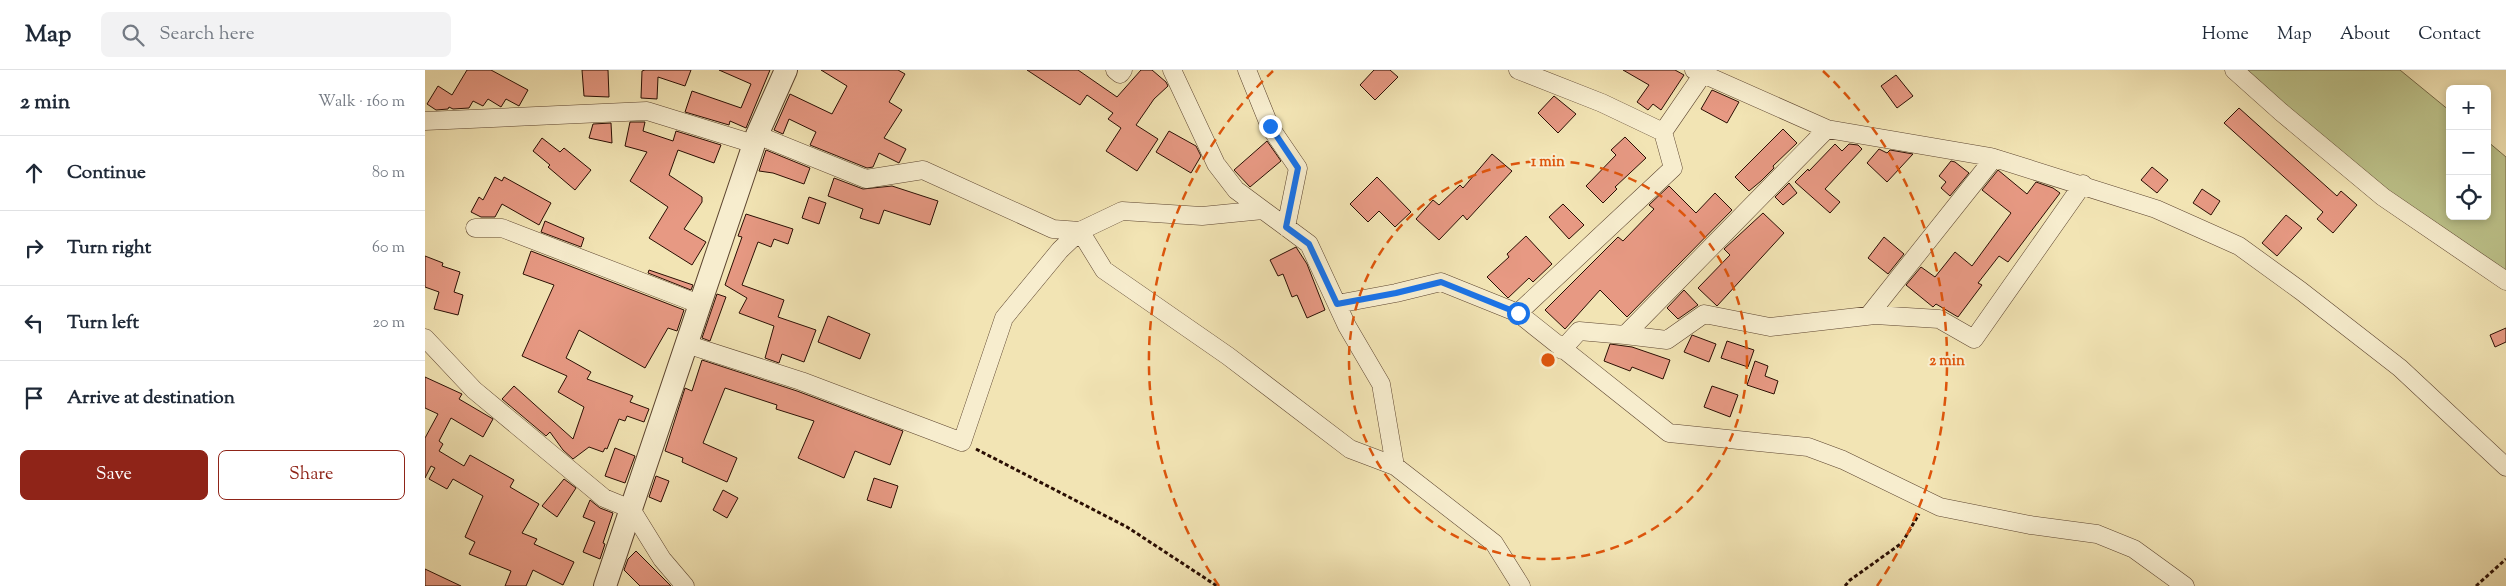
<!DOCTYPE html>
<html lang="en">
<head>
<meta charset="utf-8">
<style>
  body { margin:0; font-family:"Sorts Mill Goudy",serif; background:#f2f2f3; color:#1f2937 }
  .controls { position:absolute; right:15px; top:15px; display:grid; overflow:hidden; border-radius:8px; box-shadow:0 2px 8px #0003 }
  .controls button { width:45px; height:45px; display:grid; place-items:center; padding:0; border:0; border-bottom:1px solid #e0e1e3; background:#fff; color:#1f2937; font:25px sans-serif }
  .stop { position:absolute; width:15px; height:15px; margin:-11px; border:4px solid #1a73e8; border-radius:50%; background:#fff }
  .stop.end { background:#1a73e8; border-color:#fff; box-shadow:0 1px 5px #0008 }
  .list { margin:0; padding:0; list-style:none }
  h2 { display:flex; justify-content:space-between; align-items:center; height:65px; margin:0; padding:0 20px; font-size:21px }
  h2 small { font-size:16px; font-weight:400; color:#747a83 }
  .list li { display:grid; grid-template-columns:32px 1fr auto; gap:15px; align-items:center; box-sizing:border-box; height:75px; padding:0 20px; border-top:1px solid #e0e1e3 }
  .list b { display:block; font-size:19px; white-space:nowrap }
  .list em { font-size:16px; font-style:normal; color:#747a83 }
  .actions { display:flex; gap:10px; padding:15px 20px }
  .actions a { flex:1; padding:11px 0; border:1px solid #8f2418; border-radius:8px; text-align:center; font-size:18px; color:#8f2418 }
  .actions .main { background:#8f2418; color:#fff }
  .icon { flex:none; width:28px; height:28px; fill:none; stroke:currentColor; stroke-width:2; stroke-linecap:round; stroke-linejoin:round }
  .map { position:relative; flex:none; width:2081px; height:516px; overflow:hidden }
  header { display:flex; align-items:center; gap:30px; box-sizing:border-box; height:70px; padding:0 25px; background:#fff; border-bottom:1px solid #e0e1e3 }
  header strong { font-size:24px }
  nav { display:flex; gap:28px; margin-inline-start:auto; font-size:18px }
  .search { width:350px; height:45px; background:#f2f2f3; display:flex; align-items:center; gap:12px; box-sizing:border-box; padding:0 18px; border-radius:8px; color:#747a83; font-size:19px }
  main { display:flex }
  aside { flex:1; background:#fff }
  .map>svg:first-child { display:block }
</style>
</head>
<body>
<header>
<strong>Map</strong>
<div class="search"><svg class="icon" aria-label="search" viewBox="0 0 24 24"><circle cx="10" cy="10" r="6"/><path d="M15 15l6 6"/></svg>Search here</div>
<nav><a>Home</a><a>Map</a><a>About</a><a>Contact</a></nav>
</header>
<main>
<aside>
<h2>2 min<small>Walk · 160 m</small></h2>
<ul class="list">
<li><svg class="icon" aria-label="ahead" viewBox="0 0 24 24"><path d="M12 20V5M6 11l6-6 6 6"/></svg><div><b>Continue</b></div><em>80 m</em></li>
<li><svg class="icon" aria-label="right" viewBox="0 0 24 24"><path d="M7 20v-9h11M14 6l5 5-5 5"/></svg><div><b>Turn right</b></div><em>60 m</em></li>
<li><svg class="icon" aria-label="left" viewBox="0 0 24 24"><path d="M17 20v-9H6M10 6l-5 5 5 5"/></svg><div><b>Turn left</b></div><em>20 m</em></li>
<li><svg class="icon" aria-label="arrive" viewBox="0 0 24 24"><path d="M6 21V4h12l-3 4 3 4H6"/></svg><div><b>Arrive at destination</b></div></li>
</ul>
<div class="actions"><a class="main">Save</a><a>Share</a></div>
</aside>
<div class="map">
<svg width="2081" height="516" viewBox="0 0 2081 516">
  <rect width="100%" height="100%" fill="#f2e4b4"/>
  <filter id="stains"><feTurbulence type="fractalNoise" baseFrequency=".004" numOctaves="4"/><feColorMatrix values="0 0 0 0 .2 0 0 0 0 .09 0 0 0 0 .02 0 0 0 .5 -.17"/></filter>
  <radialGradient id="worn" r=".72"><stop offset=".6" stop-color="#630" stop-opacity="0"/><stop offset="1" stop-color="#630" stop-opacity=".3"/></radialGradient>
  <!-- green -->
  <path fill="#bdc38b" stroke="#746847" d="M 1809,0 L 1975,0 L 2025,41 L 2025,146 L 2062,146 L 2062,71 L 2081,87 L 2081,211 L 1958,127 Z"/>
  <!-- building -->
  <path fill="#e79983" stroke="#2a0e03" d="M 42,0 L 66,0 L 103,20 L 94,36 L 81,29 L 76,37 L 63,29 L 58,36 L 48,31 L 44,38 L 28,39 L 24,37 L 23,39 L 11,40 L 2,34 L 13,16 L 27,25 Z
    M 157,0 L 183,0 L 184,27 L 159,26 Z
    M 220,0 L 266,0 L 260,16 L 233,7 L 232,29 L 216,28 L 217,1 Z
    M 294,0 L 345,0 L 321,58 L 305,51 L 304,55 L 260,42 L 267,21 L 316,38 L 326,14 Z
    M 396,0 L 473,0 L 480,4 L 464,32 L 477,40 L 459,68 L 481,79 L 474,93 L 454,83 L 448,97 L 442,98 L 385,75 L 391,62 L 364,49 L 358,64 L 349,60 L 365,24 L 407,44 L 422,16 Z
    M 602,0 L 653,0 L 692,27 L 716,0 L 727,0 L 741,12 L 743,16 L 729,29 L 711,55 L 733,69 L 712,101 L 681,81 L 696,58 L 683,49 L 688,43 L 662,25 L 655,35 Z
    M 949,0 L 965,0 L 973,7 L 950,30 L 935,15 Z
    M 1198,0 L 1250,0 L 1259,5 L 1236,40 L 1228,34 L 1223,40 L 1212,32 L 1224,15 Z
    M 1471,5 L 1488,26 L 1472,38 L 1456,16 Z
    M 1287,20 L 1314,32 L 1302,53 L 1276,39 Z
    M 1129,26 L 1151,44 L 1133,63 L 1113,43 Z
    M 1814,38 L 1912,126 L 1916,121 L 1932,135 L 1908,163 L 1892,149 L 1898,142 L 1799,53 Z
    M 205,52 L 220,52 L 218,61 L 248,71 L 251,61 L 296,75 L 289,93 L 253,80 L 244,105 L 277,127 L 277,132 L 259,159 L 281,172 L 267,195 L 224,168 L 243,137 L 205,111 L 222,82 L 200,76 Z
    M 186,53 L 187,73 L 164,68 L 168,54 Z
    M 1358,59 L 1372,73 L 1348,96 L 1349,98 L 1336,111 L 1324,121 L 1310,107 Z
    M 744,61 L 771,76 L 776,86 L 766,103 L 731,82 Z
    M 1200,67 L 1221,88 L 1190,117 L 1192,119 L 1178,133 L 1161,116 L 1191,85 L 1186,80 Z
    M 117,68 L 135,82 L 139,78 L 166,100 L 150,120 L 123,97 L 125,95 L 108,81 Z
    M 842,71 L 856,91 L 825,117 L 809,100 Z
    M 1410,74 L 1417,81 L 1424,74 L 1433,75 L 1437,79 L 1400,119 L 1415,132 L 1405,143 L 1370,112 L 1383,99 L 1384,101 Z
    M 1454,79 L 1462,83 L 1465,80 L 1488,84 L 1462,112 L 1442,93 Z
    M 341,80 L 385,98 L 379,114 L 348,103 L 334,101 Z
    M 1067,84 L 1087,101 L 1042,150 L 1038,145 L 1014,170 L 991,149 L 1008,130 L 1014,135 L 1035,115 L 1038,118 Z
    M 1526,91 L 1530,92 L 1544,103 L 1525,126 L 1516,118 L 1521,112 L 1514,106 Z
    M 1727,97 L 1743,110 L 1732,123 L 1716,110 Z
    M 1573,100 L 1602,124 L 1611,112 L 1628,118 L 1635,123 L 1583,192 L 1574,186 L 1553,213 L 1557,215 L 1533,247 L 1511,234 L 1508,237 L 1481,215 L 1496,197 L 1510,207 L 1530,182 L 1547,196 L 1586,143 L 1557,120 Z
    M 70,107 L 77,111 L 79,107 L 126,133 L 114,155 L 77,134 L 70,147 L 56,147 L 46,142 L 54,127 L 58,130 Z
    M 952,107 L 986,142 L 970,157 L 954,141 L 943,152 L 925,134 Z
    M 409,108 L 438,119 L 467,116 L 513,131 L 505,155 L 459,140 L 454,154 L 435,148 L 438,139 L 403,126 Z
    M 1364,113 L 1372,123 L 1358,135 L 1350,127 Z
    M 1244,116 L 1271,143 L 1290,123 L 1307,140 L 1202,247 L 1175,220 L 1140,259 L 1120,240 L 1193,167 L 1198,171 L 1229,139 L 1224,135 Z
    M 1777,119 L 1795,131 L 1786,145 L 1768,133 Z
    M 384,127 L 401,133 L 394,154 L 377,148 Z
    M 1138,134 L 1159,155 L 1144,169 L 1124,147 Z
    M 1338,143 L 1359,163 L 1292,236 L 1273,218 L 1305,185 L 1299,179 Z
    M 321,144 L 368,159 L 363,174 L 349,169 L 346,177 L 333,172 L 317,215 L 359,230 L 353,247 L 391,260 L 379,292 L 357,284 L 354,293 L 340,288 L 349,256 L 314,243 L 322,228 L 300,215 L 317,167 L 313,166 Z
    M 1861,145 L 1877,158 L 1852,186 L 1837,173 Z
    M 120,151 L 159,168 L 156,177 L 116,162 Z
    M 1101,166 L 1127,194 L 1108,212 L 1104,208 L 1083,228 L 1062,207 L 1084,187 L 1082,184 Z
    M 1459,167 L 1479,184 L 1463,204 L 1443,188 Z
    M 871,177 L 882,194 L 900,240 L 882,248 L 872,225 L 867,227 L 858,204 L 853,206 L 845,190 Z
    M 106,181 L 259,240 L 252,261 L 243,258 L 220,298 L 154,260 L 141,288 L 166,302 L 162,309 L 208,326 L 205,332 L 224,339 L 219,352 L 202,346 L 200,351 L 194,349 L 182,379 L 180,378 L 178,382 L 164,377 L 148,389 L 138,380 L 125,362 L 121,366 L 77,329 L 89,316 L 148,369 L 159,337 L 133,322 L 142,306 L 97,286 L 129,215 L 98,204 Z
    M 0,186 L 18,193 L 17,196 L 35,202 L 29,222 L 38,225 L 33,245 L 9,239 L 14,222 L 0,217 Z
    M 224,200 L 268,215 L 266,220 L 223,203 Z
    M 1259,220 L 1273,235 L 1253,249 L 1242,238 Z
    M 292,224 L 301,227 L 285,271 L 277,268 Z
    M 403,246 L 445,264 L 435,289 L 393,272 Z
    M 2081,258 L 2081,272 L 2070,277 L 2065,265 Z
    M 1267,265 L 1291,274 L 1284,292 L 1259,282 Z
    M 1302,271 L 1329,280 L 1323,297 L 1296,288 Z
    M 1185,274 L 1207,277 L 1245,290 L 1238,309 L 1207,297 L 1205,301 L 1179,291 Z
    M 277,290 L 372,321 L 478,361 L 465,395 L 430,381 L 419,408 L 373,388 L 389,351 L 351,339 L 352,335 L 300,318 L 278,373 L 312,388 L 302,412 L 257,392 L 258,388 L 240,381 L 260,318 L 267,321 Z
    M 1330,291 L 1343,296 L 1340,306 L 1353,311 L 1349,324 L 1322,315 Z
    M 0,307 L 37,324 L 34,329 L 68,349 L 58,367 L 26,348 L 14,371 L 18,374 L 14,381 L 39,396 L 45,385 L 89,410 L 85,417 L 114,434 L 97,463 L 112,469 L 109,474 L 149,492 L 138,515 L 108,500 L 101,516 L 80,516 L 86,501 L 44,484 L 50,472 L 40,467 L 58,426 L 28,409 L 22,419 L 4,409 L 10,398 L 6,396 L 0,408 L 0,368 L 13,344 L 0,338 Z
    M 1287,316 L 1313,325 L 1305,347 L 1279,337 Z
    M 190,378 L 210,386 L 200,413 L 180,406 Z
    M 231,406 L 244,411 L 236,432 L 224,427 Z
    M 449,408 L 473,416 L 466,438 L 442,430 Z
    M 139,409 L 151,418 L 132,447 L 117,436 Z
    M 298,420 L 313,428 L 302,448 L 288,440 Z
    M 165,430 L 175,438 L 188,443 L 178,473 L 180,474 L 175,489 L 158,482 L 170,452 L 158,447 Z
    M 211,481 L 246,516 L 215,516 L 199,500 L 203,489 Z
    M 0,499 L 36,516 L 0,516 Z"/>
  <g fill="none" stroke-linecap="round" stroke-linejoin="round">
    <defs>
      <path id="minor" d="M 690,0 L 695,4 L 698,0
        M 747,0 L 791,94 L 811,120 L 884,174 L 922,256 L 956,314 L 970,396
        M 822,0 L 845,57 L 873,98 L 861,157
        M 1269,0 L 1402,59 L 1566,87 L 1731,139 L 1814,176 L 1876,221 L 1975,298 L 2081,397
        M 1809,0 L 1856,42 L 1958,127 L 2081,211
        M 0,51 L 222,41 L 329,74
        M 1238,62 L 1278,4
        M 332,65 L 441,109 L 498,100 L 628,159 L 655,161 L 679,200 L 803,286 L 925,379 L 970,396 L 1069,473 L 1096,516
        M 50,158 L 77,158 L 274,234
        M 912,234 L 971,223 L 1016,212 L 1093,243 L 1244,363 L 1383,377 L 1418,390 L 1515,437 L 1605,455 L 1672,464 L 1709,479 L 1760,516
        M 1093,243 L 1248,98 L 1238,62 L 1177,33 L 1093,0
        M 1444,245 L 1569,88
        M 1200,265 L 1242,270 L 1279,244 L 1345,257 L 1450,245 L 1514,249 L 1549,269 L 1658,114
        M 0,268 L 49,320 L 179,428 L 206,439 L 237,489 L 260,516
        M 261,274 L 376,311 L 537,372 L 579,248 L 635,180 L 655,161 L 697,141 L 777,146 L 838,140
        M 1137,280 L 1154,261 L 1200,265 L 1402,59"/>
      <path id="tertiary" d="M 180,516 L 332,65 L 361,0"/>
    </defs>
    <!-- minor casing -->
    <use href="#minor" stroke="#5c442f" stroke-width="19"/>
    <!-- tertiary casing -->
    <use href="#tertiary" stroke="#5c442f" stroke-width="24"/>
    <!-- path -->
    <path stroke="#2a0e03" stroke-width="3" stroke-dasharray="4 2.5" stroke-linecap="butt" d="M 551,379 L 702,457 L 792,516
      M 1420,516 L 1425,510 L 1477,473 L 1494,444
      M 2051,516 L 2081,489"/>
    <!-- minor -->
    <use href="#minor" stroke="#f7edce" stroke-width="18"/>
    <!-- tertiary -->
    <use href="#tertiary" stroke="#f7edce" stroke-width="22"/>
  </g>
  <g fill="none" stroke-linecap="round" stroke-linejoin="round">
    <!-- route -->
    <path stroke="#1a73e8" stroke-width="6" d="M 845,56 L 873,98 L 861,157 L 884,174 L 912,234 L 971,223 L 1016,212 L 1093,243"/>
  </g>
  <!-- distance rings -->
  <g fill="none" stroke="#de550c" stroke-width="2.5" stroke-dasharray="9 6">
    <circle cx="1123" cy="290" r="199"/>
    <path d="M794 516A399 399 0 0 1 848 1M1398 1A399 399 0 0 1 1452 516"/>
  </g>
  <circle cx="1123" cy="290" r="8" fill="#de550c" stroke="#f7edce" stroke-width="2.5"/>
  <g font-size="15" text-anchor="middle" font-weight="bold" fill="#de550c" stroke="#f7edce" stroke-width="4" stroke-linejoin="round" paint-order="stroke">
    <text x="1123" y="96">1 min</text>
    <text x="1522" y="295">2 min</text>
  </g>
  <rect width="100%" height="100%" filter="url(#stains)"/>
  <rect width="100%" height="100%" fill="url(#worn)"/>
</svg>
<div class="controls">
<button>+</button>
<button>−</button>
<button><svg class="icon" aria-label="locate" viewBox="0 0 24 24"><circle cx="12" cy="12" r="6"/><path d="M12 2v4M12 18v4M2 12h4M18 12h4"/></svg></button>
</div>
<div class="stop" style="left:1093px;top:243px"></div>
<div class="stop end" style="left:845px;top:56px"></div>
</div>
</main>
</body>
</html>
